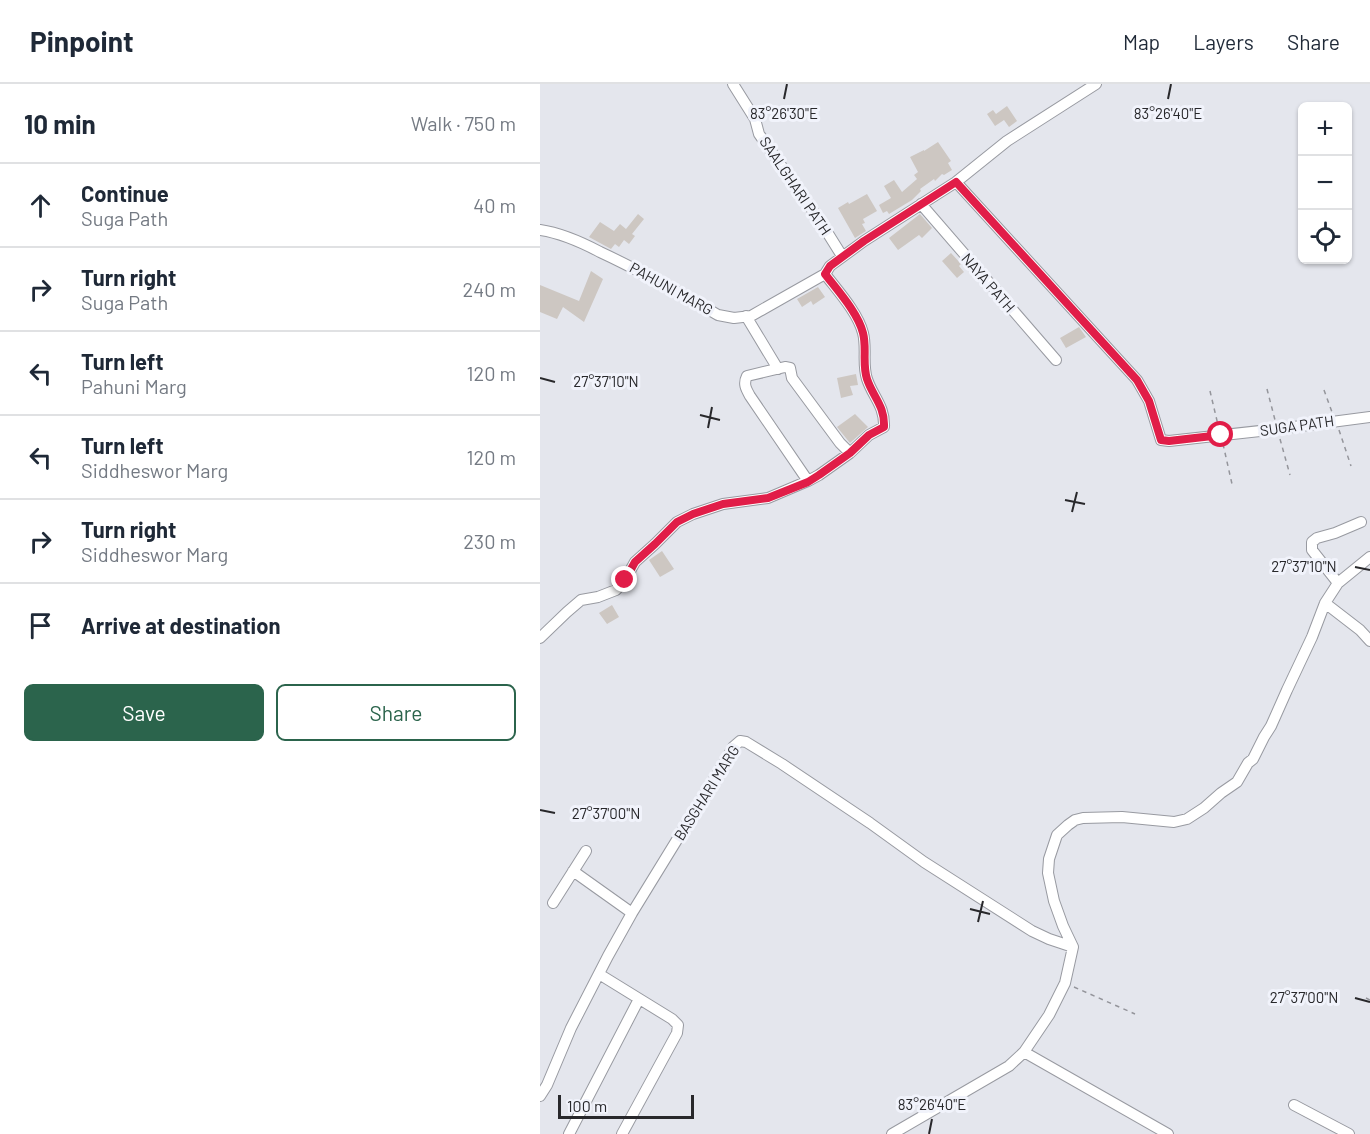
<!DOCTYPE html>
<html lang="en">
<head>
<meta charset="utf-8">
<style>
  body { margin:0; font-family:Barlow,sans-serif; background:#f6f6f7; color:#1f2937 }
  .controls { position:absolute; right:18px; top:18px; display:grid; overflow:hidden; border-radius:9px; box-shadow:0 2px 4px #0004 }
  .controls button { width:54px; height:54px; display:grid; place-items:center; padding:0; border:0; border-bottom:2px solid #e0e1e3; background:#fff; color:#1f2937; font:30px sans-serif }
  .scale { position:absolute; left:18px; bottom:15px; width:136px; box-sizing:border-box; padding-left:6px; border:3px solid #28282b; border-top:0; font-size:16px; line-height:21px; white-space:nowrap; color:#28282b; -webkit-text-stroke:4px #f1f3fb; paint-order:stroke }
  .stop { position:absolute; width:18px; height:18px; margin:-14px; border:4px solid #e11d48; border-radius:50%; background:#fff }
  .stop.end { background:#e11d48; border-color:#fff; box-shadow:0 2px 6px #0008 }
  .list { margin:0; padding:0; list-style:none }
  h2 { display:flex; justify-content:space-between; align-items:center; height:78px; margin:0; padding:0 24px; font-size:26px }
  h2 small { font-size:20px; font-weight:400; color:#747a83 }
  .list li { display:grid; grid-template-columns:39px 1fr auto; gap:18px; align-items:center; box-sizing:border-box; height:84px; padding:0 24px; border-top:2px solid #e0e1e3 }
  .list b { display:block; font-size:22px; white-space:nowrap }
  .list p { margin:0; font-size:20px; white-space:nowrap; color:#747a83 }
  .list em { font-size:20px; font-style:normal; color:#747a83 }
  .actions { display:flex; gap:12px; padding:18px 24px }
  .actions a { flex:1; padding:14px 0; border:2px solid #2b644c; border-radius:9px; text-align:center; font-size:21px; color:#2b644c }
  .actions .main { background:#2b644c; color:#fff }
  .icon { flex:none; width:33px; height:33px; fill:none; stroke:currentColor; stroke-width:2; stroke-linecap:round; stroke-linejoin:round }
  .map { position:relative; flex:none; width:830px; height:1050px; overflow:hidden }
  header { display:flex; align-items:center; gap:36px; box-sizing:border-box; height:84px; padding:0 30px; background:#fff; border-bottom:2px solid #e0e1e3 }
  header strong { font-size:28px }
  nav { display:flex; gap:33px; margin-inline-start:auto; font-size:21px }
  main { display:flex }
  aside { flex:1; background:#fff }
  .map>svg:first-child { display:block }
</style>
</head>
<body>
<header>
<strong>Pinpoint</strong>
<nav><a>Map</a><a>Layers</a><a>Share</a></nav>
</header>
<main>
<aside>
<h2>10 min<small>Walk · 750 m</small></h2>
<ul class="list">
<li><svg class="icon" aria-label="ahead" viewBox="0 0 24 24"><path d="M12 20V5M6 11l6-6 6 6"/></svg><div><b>Continue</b><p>Suga Path</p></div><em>40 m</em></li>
<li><svg class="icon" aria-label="right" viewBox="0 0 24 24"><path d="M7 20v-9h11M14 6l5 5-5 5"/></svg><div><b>Turn right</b><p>Suga Path</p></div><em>240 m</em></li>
<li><svg class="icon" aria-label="left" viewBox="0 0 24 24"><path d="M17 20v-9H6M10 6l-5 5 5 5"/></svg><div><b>Turn left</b><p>Pahuni Marg</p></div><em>120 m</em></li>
<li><svg class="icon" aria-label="left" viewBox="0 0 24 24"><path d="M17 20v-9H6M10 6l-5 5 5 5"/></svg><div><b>Turn left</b><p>Siddheswor Marg</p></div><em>120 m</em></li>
<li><svg class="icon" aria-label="right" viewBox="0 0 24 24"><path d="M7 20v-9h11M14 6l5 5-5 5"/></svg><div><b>Turn right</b><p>Siddheswor Marg</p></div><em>230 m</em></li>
<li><svg class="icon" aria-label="arrive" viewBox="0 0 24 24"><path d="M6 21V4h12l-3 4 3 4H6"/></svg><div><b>Arrive at destination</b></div></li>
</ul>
<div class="actions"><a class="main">Save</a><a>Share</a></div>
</aside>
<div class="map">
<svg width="830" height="1050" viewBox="0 0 830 1050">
  <rect width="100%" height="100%" fill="#e4e6ed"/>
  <!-- building -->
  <path fill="#cdc7c2" d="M 467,22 L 477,37 L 469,43 L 464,36 L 455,42 L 447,30 L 453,26 L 456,30 Z
    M 398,58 L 411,77 L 408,79 L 412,86 L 404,91 L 402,90 L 395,97 L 394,95 L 380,105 L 381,107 L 372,116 L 349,130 L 347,127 L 343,129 L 339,121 L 351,114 L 344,102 L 354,96 L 362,108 L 377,95 L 374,91 L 378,88 L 370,73 L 384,66 L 384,67 Z
    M 327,110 L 337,127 L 323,135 L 325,139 L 322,140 L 326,147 L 315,154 L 298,124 L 308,118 L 309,120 Z
    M 98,130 L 104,135 L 92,150 L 95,152 L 89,160 L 84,156 L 79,163 L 75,160 L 71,165 L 49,153 L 60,138 L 74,147 L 80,140 L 86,145 Z
    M 380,130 L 392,144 L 382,154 L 379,151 L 358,166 L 349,154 Z
    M 411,169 L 421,180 L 419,182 L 424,188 L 417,194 L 402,177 Z
    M 51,187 L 63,195 L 44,238 L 23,223 L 17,235 L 0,228 L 0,201 L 39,217 Z
    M 278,203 L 285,213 L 273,221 L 271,217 L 262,223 L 257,215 Z
    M 539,243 L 546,253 L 526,264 L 520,254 Z
    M 316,290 L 318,301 L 310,302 L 313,311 L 301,314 L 297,294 Z
    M 315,330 L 328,343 L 310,359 L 297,343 Z
    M 122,467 L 134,485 L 120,493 L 109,476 Z
    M 72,521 L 79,533 L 67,540 L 59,529 Z"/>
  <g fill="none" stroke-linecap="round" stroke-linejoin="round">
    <defs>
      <path id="minor" d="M 193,0 L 215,35 L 219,50 L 282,140 L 302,172
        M 416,98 L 597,296 L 609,317 L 621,356 L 629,357 L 738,345 L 830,333
        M 381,120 L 516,276
        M 0,146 C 21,149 41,158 60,168 C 101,187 140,209 178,231 L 194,234 L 211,232 L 285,190 L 290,182 L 324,157 L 416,98 L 467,57 L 556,0
        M 206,232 L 238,285
        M 268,397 L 210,312 C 206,305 203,300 207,292 L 245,283 L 250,284 L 252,294 L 300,359 L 310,369
        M 798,499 L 772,466 L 772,458 L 777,454 L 795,449 L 821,438
        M 785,519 L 820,546 L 830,557
        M 0,554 L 27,528 L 41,516 L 58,513 L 76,506 L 85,496 L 95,478 L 115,460 L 137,438 L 153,430 L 183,420 L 228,414 L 268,397 L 279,391 L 310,369 L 329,351 L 344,343 C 345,322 333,313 327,295 C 322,280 327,264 323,249 C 318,229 298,207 285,190
        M 33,787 L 92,829
        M 13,819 L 46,767
        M 59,890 L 132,935 L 138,941 L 137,949 L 82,1050
        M 484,968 L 628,1050
        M 0,1012 L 7,1001 L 31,944 L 68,872 L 92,829 L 186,676 L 193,663 L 200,657 L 206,658 L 242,680 L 330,739 L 384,778 L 492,847 L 509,855 L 533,863
        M 754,1021 L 809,1050
        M 29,1050 L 99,915
        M 352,1050 L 469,982 L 484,968 L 509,931 L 525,899 L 533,863 L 523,842 L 514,817 L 508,789 L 509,775 L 517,751 L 528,741 L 535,736 L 543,734 L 582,733 L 634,738 L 647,735 L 664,724 L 681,709 L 697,698 L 708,679 L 713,675 L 724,653 L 731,642 L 747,606 L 772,553 L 785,519 L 798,499 L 830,473"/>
    </defs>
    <!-- minor casing -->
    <use href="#minor" stroke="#989aa1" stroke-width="12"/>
    <!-- path -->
    <path stroke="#94959b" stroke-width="1.5" stroke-dasharray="4.5 4.5" stroke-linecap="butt" d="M 727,305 L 735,336
      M 784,306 L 792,328
      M 670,307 L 678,341
      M 799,346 L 811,382
      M 740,355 L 750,391
      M 683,360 L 692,400
      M 534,903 L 595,930
      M 826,914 L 830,916"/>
    <!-- minor -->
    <use href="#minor" stroke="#fff" stroke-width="10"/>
  </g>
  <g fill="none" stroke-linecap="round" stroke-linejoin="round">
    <!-- route -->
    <path stroke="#e11d48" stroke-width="8" d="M 85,496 L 95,478 L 115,460 L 137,438 L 153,430 L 183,420 L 228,414 L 268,398 L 279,391 L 310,369 L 329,351 L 344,343 C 345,322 333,313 327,295 C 322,280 327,264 323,249 C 318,229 298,207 285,190 L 290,182 L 324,157 L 416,98 L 597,296 L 609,317 L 621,356 L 629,357 L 681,351"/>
  </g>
  <!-- ticks -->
  <path fill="none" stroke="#28282b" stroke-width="2" d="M 244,15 L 247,0M 628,15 L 631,0M 0,294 L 15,298M 160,331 L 180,336M 168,344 L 172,323M 525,416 L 545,420M 532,428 L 537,408M 815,483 L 830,486M 0,726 L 15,729M 430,825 L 450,830M 438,838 L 443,817M 815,914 L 830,918M 389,1050 L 392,1035"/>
  <g text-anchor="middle" stroke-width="6" stroke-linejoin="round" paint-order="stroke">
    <!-- street labels -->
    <g font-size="15" fill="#28282b" stroke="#f1f3fb">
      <text transform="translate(255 102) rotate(56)" y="5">SAALGHARI PATH</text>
      <text transform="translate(448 199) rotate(49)" y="5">NAYA PATH</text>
      <text transform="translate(131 205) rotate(29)" y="5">PAHUNI MARG</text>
      <text transform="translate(757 342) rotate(-8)" y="5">SUGA PATH</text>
      <text transform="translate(167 709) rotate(-58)" y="5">BASGHARI MARG</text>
    </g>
  </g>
  <g font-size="15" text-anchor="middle" fill="#28282b" stroke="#f1f3fb" stroke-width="6" stroke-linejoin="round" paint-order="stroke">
    <text x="244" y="35">83°26'30"E</text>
    <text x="628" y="35">83°26'40"E</text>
    <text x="66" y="303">27°37'10"N</text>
    <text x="764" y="488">27°37'10"N</text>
    <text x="66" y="735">27°37'00"N</text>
    <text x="764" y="919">27°37'00"N</text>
    <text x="392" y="1026">83°26'40"E</text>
  </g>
</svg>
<div class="controls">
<button>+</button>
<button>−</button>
<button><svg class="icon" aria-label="locate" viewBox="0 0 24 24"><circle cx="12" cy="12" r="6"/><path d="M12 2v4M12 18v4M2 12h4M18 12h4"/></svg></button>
</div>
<div class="scale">100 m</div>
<div class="stop" style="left:681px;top:351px"></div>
<div class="stop end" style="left:85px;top:496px"></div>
</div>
</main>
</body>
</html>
